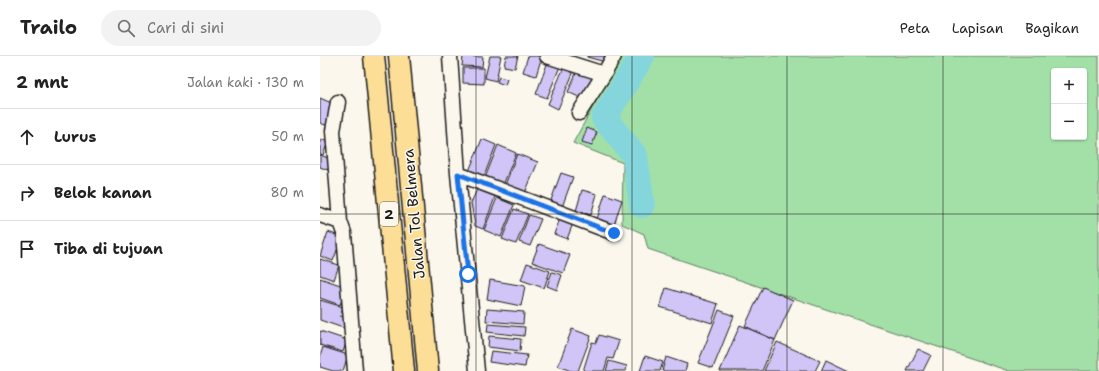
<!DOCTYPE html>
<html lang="id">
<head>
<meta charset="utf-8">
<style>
  body { margin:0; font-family:"Shantell Sans",sans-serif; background:#f2f2f2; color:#222 }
  .controls { position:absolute; right:12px; top:12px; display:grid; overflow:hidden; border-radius:4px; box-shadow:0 1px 3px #0004 }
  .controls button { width:36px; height:36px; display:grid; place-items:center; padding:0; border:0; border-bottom:1px solid #e0e0e0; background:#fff; color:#222; font:20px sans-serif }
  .stop { position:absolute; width:12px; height:12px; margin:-9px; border:3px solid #1a73e8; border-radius:50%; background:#fff }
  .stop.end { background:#1a73e8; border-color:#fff; box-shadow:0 1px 4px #0008 }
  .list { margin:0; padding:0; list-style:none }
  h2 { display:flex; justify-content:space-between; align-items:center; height:52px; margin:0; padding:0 16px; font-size:17px }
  h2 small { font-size:13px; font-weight:400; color:#767676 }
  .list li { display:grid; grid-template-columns:26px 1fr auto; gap:12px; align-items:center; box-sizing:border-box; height:56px; padding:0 16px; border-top:1px solid #e0e0e0 }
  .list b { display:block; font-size:15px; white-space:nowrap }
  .list em { font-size:13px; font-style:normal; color:#767676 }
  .icon { flex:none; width:22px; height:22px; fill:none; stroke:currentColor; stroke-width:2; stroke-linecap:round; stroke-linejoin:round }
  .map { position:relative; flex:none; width:779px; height:315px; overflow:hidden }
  header { display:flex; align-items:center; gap:24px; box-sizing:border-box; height:56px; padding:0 20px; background:#fff; border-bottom:1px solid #e0e0e0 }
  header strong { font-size:19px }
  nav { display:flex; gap:22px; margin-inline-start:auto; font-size:14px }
  .search { width:280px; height:36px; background:#f2f2f2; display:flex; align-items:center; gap:10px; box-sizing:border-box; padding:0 14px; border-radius:22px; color:#767676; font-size:15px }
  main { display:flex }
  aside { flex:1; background:#fff }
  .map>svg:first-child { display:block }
</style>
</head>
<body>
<header>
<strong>Trailo</strong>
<div class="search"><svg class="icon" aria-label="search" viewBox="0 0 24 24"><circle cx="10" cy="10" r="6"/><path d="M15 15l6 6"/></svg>Cari di sini</div>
<nav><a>Peta</a><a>Lapisan</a><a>Bagikan</a></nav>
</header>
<main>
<aside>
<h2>2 mnt<small>Jalan kaki · 130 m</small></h2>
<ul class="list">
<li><svg class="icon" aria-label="ahead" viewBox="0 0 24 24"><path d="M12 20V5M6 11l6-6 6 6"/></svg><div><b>Lurus</b></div><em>50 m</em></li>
<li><svg class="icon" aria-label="right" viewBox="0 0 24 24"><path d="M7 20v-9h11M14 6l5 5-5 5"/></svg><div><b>Belok kanan</b></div><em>80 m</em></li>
<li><svg class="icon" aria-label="arrive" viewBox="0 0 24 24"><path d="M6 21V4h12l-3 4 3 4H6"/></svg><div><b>Tiba di tujuan</b></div></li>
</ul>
</aside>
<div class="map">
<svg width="779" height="315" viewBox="0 0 779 315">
  <rect width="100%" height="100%" fill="#fbf7ec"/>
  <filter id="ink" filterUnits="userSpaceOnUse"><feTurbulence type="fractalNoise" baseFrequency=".025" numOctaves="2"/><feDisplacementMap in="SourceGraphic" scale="8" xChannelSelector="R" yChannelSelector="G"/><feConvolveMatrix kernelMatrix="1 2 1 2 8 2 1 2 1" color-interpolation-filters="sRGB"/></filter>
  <g filter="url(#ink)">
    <!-- green -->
    <path fill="#a3e0a7" stroke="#607e62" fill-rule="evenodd" d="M 301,0 L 779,0 L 779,315 L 689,315 L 328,193 L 324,178 L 302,168 L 303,107 L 253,87 ZM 734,15 L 764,15 L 764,81 L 734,81 Z"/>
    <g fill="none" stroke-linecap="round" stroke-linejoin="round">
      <!-- river -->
      <path stroke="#85d6dc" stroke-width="26" d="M 322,149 L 315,100 L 284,62 L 322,0"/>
    </g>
    <!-- building -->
    <path fill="#d1c5f7" stroke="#1c1c1c" d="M 143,0 L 163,1 L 162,11 L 142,10 Z
      M 170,0 L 181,0 L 176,25 L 165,22 Z
      M 186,0 L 198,0 L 195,12 L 184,10 Z
      M 208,0 L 222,0 L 216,20 L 203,16 Z
      M 267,0 L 291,0 L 289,7 L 267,1 Z
      M 229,3 L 241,8 L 227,42 L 216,38 Z
      M 244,11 L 254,15 L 238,53 L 228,48 Z
      M 143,12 L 164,12 L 164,28 L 143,27 Z
      M 257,15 L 273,22 L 263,43 L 248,36 Z
      M 179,21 L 187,23 L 185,29 L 177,26 Z
      M 0,42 L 16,49 L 8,70 L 0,67 Z
      M 267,72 L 277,76 L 272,89 L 262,86 Z
      M 0,83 L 8,86 L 3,99 L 0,98 Z
      M 162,83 L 176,89 L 164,120 L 149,115 Z
      M 178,89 L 196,97 L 183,129 L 165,122 Z
      M 197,98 L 218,106 L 205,137 L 185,129 Z
      M 0,99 L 11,103 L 8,114 L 0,111 Z
      M 241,117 L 253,121 L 242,151 L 230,147 Z
      M 159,129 L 177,136 L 163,173 L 155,170 L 151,147 Z
      M 262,134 L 277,138 L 271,159 L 256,155 Z
      M 285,138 L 302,144 L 294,169 L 277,163 Z
      M 177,142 L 194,149 L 181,181 L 164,174 Z
      M 194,153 L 208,158 L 196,188 L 182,183 Z
      M 209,159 L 221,163 L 210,190 L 199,186 Z
      M 241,160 L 254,165 L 247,183 L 234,178 Z
      M 8,176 L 22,181 L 13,205 L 0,200 Z
      M 219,188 L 250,199 L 243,217 L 212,206 Z
      M 0,203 L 19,209 L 14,224 L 0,219 Z
      M 207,207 L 230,215 L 224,232 L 201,224 Z
      M 232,216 L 242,219 L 237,234 L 227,230 Z
      M 0,222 L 26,231 L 20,249 L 0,242 Z
      M 170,224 L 205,230 L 201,250 L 167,243 Z
      M 443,231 L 473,244 L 455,284 L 425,270 Z
      M 346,232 L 398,248 L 392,267 L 340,251 Z
      M 0,244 L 23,251 L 20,260 L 27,261 L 23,272 L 0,264 Z
      M 167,253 L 204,256 L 203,268 L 166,265 Z
      M 399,254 L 414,260 L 393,312 L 378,307 Z
      M 168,268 L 205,271 L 204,280 L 167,276 Z
      M 420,269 L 455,284 L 442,315 L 400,315 Z
      M 252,273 L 271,280 L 258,315 L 251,315 L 238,310 Z
      M 0,275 L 27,284 L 23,296 L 0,289 Z
      M 279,279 L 299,285 L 293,303 L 288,302 L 284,315 L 263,315 L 272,286 L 276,287 Z
      M 169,280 L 201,283 L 200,295 L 168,291 Z
      M 457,286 L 500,305 L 495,315 L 444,315 Z
      M 3,291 L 28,299 L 23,315 L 13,315 L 0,311 L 0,301 Z
      M 598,293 L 611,299 L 603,315 L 587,315 Z
      M 171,295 L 207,299 L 205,311 L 169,306 Z
      M 325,300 L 343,306 L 340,315 L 320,315 Z
      M 346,301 L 367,308 L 365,315 L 342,315 Z
      M 506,304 L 529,315 L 501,315 Z
      M 289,305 L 307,310 L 306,315 L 286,315 Z"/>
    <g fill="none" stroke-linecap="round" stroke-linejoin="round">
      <defs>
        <path id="minor" d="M 130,0 L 138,118 L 157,315
          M 227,0 L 284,18 L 294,0
          M 18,46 L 13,75 L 20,166 L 24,177 L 35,315
          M 259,57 L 284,18
          M 138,118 L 294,177
          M 0,159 L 20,166"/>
        <path id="highway" d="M 54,0 L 84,315
          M 79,0 L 108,315"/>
      </defs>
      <!-- minor casing -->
      <use href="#minor" stroke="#1c1c1c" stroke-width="17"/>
      <!-- highway casing -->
      <use href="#highway" stroke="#1c1c1c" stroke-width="23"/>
      <!-- minor -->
      <use href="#minor" stroke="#fbf7ec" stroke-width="14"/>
      <!-- highway -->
      <use href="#highway" stroke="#fdde96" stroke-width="20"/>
    </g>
  </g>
  <g fill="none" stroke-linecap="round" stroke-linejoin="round" filter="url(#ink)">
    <!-- route -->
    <path stroke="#1a73e8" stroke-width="5" d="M 148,218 L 138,118 L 294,177"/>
  </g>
  <!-- grid -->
  <path fill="none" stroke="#1c1c1c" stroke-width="1" stroke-opacity="0.55" d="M 156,0 L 156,315M 312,0 L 312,315M 467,0 L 467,315M 623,0 L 623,315M 0,158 L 779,158"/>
  <g text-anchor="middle" stroke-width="3" stroke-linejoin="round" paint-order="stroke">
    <!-- shield labels -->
    <rect fill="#fbf7ec" stroke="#5f5e5a" stroke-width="1" x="60" y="146" width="18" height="24" rx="3"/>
    <g font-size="14" font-weight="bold" fill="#1c1c1c">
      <text x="69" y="163">2</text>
    </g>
    <!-- street labels -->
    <g font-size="15" fill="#1c1c1c" stroke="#fbf7ec">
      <text transform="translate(94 158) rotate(-95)" y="5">Jalan Tol Belmera</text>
    </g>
  </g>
</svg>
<div class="controls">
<button>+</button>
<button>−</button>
</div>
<div class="stop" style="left:148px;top:218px"></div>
<div class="stop end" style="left:294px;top:177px"></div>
</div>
</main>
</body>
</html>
